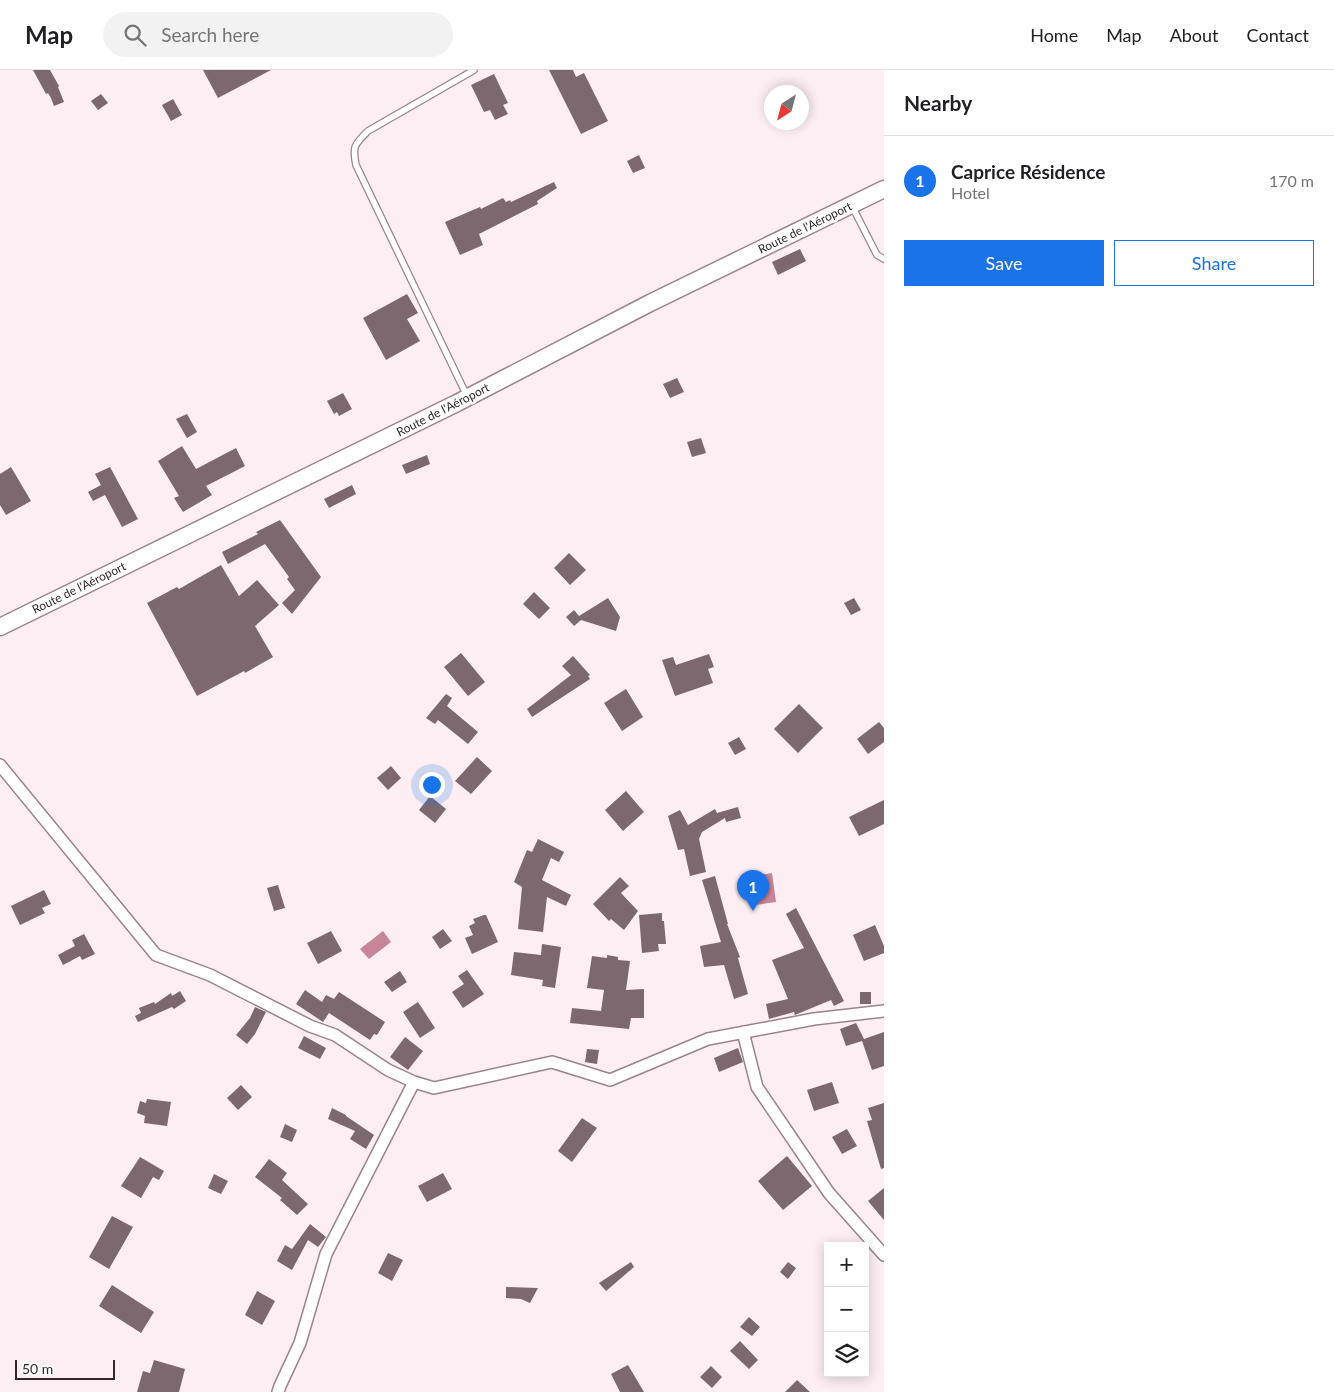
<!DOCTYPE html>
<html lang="en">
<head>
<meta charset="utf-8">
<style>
  body { margin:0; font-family:Lato,sans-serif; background:#f2f2f2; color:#202124 }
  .controls { position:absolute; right:15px; bottom:15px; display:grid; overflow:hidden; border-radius:0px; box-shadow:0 2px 12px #0003 }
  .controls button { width:45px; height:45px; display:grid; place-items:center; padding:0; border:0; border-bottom:1px solid #e0e0e0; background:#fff; color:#202124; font:25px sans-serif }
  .compass { position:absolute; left:764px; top:15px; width:45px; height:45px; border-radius:50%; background:#fff; box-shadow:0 2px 12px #0003; rotate:216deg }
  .scale { position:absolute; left:15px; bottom:12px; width:100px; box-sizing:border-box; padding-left:5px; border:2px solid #31282b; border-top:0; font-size:14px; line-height:18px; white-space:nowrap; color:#31282b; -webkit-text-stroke:4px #fff; paint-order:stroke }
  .you { position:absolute; left:431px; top:714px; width:18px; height:18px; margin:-12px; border:4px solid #fff; border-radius:50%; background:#1a73e8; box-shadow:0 0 0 8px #1a73e833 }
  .badge { display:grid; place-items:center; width:32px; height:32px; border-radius:50%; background:#1a73e8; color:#fff; font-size:16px; font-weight:700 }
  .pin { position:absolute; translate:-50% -41px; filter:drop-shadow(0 1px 2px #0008) }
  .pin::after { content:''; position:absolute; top:26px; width:18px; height:15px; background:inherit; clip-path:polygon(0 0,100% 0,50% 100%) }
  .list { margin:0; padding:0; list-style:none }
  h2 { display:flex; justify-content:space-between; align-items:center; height:65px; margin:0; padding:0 20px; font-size:21px }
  h2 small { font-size:16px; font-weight:400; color:#757577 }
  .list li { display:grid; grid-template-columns:32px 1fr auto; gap:15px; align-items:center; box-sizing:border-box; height:90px; padding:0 20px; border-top:1px solid #e0e0e0 }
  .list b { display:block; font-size:19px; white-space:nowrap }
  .list p { margin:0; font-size:16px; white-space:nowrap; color:#757577 }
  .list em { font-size:16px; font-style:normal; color:#757577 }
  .actions { display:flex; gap:10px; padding:15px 20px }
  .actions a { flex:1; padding:11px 0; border:1px solid #1a73e8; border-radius:0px; text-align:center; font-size:18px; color:#1a73e8 }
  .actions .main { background:#1a73e8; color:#fff }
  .icon { flex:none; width:28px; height:28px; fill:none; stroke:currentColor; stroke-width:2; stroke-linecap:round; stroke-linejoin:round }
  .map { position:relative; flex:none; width:884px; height:1322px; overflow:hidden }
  header { display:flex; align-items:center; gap:30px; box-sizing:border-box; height:70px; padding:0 25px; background:#fff; border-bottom:1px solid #e0e0e0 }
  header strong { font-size:24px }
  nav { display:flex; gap:28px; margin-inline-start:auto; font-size:18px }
  .search { width:350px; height:45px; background:#f2f2f2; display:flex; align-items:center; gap:12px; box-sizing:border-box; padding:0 18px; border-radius:28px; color:#757577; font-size:19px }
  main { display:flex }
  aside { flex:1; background:#fff }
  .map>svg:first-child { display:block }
</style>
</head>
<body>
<header>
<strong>Map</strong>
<div class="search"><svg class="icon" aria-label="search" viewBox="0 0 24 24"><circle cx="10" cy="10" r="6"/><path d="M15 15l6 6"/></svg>Search here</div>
<nav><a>Home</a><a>Map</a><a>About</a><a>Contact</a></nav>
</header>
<main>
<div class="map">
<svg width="884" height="1322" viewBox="0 0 884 1322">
  <rect width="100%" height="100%" fill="#fceef2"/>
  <!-- water -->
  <path fill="#c78599" d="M 772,803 L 776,832 L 756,835 L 752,806 Z
    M 383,861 L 391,872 L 369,889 L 360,879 Z"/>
  <!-- building -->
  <path fill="#7c686e" d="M 33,0 L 50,0 L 59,16 L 58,17 L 64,32 L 54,36 L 51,28 L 48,23 L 46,24 Z
    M 203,0 L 271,0 L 218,28 Z
    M 549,0 L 573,0 L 576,7 L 584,3 L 608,51 L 581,64 Z
    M 494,4 L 508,33 L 503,35 L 508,44 L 495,50 L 490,40 L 484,42 L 471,15 Z
    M 101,24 L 108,33 L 98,40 L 91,31 Z
    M 173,29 L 182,45 L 171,51 L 162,35 Z
    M 639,85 L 645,98 L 633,103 L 627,91 Z
    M 554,112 L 557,118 L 537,131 L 538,134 L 479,164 L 483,175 L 460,185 L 445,152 L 480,137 L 481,139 L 503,128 L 506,132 L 510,130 L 511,132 Z
    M 800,179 L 806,191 L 778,205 L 772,192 Z
    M 407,224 L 418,243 L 407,249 L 420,271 L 386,290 L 363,248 Z
    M 677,308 L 684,322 L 670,328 L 663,314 Z
    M 343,323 L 352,339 L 339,346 L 337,342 L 334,344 L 327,331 Z
    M 187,344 L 197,362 L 187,368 L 176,349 Z
    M 701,368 L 706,383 L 692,387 L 687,372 Z
    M 182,376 L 196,399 L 236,378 L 245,396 L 206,416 L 212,425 L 183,442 L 174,428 L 179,426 L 158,391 Z
    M 427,385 L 430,394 L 406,404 L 402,395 Z
    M 11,397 L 31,431 L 6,445 L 0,435 L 0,404 Z
    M 110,397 L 138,449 L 122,457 L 105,425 L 93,431 L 88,422 L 101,415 L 95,404 Z
    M 352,415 L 356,424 L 329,438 L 324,429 Z
    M 280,450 L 321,507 L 292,544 L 282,533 L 295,520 L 287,509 L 289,507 L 265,474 L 228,494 L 222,482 L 258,464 L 256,462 Z
    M 569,483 L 586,500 L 570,515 L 554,498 Z
    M 221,495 L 239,526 L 257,510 L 279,535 L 255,556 L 273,587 L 245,603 L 244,601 L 197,626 L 147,533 L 177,517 L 179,519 Z
    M 534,522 L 550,538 L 539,549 L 523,534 Z
    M 608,528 L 620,547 L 616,561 L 581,550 L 574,556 L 566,547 L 574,540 L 579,546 Z
    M 854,528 L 861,540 L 851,545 L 844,533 Z
    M 461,583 L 485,612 L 468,626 L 444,597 Z
    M 709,584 L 714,597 L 708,599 L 713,613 L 675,626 L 662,590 L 673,587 L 676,595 Z
    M 573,586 L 590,605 L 588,606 L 590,609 L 532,647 L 527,639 L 571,605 L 562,596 Z
    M 626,619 L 643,647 L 622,661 L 604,633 Z
    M 446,624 L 452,628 L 447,636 L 478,662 L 468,674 L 438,650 L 435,654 L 426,648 Z
    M 799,634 L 823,658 L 798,683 L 774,659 Z
    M 879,652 L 884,658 L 884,672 L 868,684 L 857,669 Z
    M 739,667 L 746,679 L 735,685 L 728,673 Z
    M 477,687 L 492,701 L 471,724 L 455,711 Z
    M 391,696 L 401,708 L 388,720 L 377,708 Z
    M 626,721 L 644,742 L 623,761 L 605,740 Z
    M 430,726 L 446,739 L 435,753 L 419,740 Z
    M 884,730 L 884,754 L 859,766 L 849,747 Z
    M 738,737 L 741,748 L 726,752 L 725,748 L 702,762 L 699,769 L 706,802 L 690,806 L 684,779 L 678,780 L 668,746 L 680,740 L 688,755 L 715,739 L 717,743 Z
    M 538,769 L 564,782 L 559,792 L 551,788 L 542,810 L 571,825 L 566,836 L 547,827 L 543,862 L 518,859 L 522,817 L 514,812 L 527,780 L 532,782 Z
    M 715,806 L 728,854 L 727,854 L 740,887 L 738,888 L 748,924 L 734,929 L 724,895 L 704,897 L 700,876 L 721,872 L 702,810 Z
    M 620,807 L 629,816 L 621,823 L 638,841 L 624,860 L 611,849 L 609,851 L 593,834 Z
    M 278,815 L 285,838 L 274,841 L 267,818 Z
    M 44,820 L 51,834 L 42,838 L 45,843 L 20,855 L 11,836 Z
    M 796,838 L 844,931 L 834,936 L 831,930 L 795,945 L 794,942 L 769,949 L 766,934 L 788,929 L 772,890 L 804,878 L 786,844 Z
    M 662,843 L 662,851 L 664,851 L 666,874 L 658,874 L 659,881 L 642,883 L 639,845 Z
    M 484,845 L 486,845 L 498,872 L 472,884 L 465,868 L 473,865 L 469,856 L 475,853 L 473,849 Z
    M 875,855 L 884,876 L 884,883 L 864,891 L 853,865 Z
    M 443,859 L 452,871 L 440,879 L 432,867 Z
    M 331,861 L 342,881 L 318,894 L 307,873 Z
    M 84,864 L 95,884 L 82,890 L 80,886 L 63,895 L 58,885 L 75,876 L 72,870 Z
    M 542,874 L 561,877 L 555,918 L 542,916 L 543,910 L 511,905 L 514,882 L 541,885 Z
    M 607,885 L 618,887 L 618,890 L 630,891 L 626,920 L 644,919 L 644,948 L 631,948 L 629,959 L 570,953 L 572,938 L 601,941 L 604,920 L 587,918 L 592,886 L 607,888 Z
    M 467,900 L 484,924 L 463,938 L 452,922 L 464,914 L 458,906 Z
    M 400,901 L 407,912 L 392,922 L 384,912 Z
    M 305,920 L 322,932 L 326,925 L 334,929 L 339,922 L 385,952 L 377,965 L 374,964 L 370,970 L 329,943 L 323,952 L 296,934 Z
    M 180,921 L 186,931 L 174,939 L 172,937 L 138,952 L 135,946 L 141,943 L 139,938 L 154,932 L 155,934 L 171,923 L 172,926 Z
    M 860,922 L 871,922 L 871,934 L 860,934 Z
    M 418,932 L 435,958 L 420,968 L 403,942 Z
    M 255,937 L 266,942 L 255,964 L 247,974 L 236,965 L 250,948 Z
    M 856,953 L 864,969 L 884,962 L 884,996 L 872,1000 L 862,971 L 846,976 L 840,959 Z
    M 304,966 L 326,978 L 320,989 L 298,978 Z
    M 405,967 L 423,981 L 408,1000 L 390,987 Z
    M 738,978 L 743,992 L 719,1002 L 714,988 Z
    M 587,979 L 599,980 L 597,994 L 585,992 Z
    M 832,1012 L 839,1033 L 814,1041 L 807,1020 Z
    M 241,1015 L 252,1027 L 238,1040 L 227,1028 Z
    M 147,1029 L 171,1032 L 167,1056 L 144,1053 L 145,1046 L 137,1043 L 140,1031 L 146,1033 Z
    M 884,1033 L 884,1098 L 881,1099 L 867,1051 L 872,1050 L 868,1038 Z
    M 332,1038 L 346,1045 L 346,1046 L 374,1065 L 366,1079 L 350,1069 L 355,1061 L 328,1049 Z
    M 582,1048 L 597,1058 L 572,1092 L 558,1081 Z
    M 285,1054 L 297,1060 L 292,1072 L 280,1067 Z
    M 847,1059 L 857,1076 L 842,1084 L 832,1067 Z
    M 787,1086 L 812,1116 L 783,1140 L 758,1111 Z
    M 140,1087 L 164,1101 L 159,1110 L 153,1107 L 141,1128 L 121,1116 Z
    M 269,1089 L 287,1103 L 282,1110 L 308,1134 L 297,1145 L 280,1130 L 282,1128 L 255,1107 Z
    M 443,1103 L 452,1119 L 427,1132 L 418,1116 Z
    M 214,1104 L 228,1111 L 221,1124 L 208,1118 Z
    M 884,1118 L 884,1150 L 868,1131 Z
    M 112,1146 L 133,1157 L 109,1199 L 89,1187 Z
    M 310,1154 L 326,1167 L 318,1177 L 308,1170 L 292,1200 L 277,1191 L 285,1175 L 292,1179 Z
    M 388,1183 L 403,1190 L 392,1211 L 378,1203 Z
    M 631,1192 L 634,1197 L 606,1221 L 599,1213 Z
    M 788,1192 L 796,1198 L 788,1209 L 780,1202 Z
    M 112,1215 L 154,1242 L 141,1263 L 99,1236 Z
    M 506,1217 L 538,1218 L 530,1233 L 521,1229 L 506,1228 Z
    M 257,1221 L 275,1231 L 262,1255 L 245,1245 Z
    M 749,1247 L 760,1257 L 752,1266 L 740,1257 Z
    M 740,1271 L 758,1290 L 749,1299 L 730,1281 Z
    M 154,1290 L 185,1299 L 179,1322 L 137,1322 L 143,1301 L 150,1303 Z
    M 628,1295 L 644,1322 L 620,1322 L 611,1304 Z
    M 711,1296 L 722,1307 L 712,1318 L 700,1307 Z
    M 797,1310 L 810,1322 L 785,1322 Z"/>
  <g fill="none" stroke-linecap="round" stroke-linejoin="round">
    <defs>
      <path id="service" d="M 852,136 L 877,185 L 884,189
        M 467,326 L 356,95 C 352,76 355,74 368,61 L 474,0"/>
      <path id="minor" d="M 0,695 L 156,885 L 210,905 L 310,956 L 335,965 L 388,1000 L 414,1012 L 434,1018 L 552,992 L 610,1010 L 708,969 L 814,949 L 884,941
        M 743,962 L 757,1017 L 829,1123 L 884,1185
        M 278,1322 L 280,1316 L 300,1273 L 326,1184 L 414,1012"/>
      <path id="secondary" d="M 0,557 L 457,333 L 650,233 L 884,119"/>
    </defs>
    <!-- service casing -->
    <use href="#service" stroke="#9a848a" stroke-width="8"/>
    <!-- minor casing -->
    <use href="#minor" stroke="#9a848a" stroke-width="14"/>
    <!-- secondary casing -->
    <use href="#secondary" stroke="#9a848a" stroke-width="19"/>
    <!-- service -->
    <use href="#service" stroke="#fff" stroke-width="5.5"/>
    <!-- minor -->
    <use href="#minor" stroke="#fff" stroke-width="11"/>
    <!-- secondary -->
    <use href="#secondary" stroke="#fff" stroke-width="16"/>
  </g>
  <g text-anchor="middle" stroke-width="5" stroke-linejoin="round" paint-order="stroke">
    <!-- street labels -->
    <g font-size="12" fill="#31282b" stroke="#fff">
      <text transform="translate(805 158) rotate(-26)" y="4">Route de l'Aéroport</text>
      <text transform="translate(443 340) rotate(-27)" y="4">Route de l'Aéroport</text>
      <text transform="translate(79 518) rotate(-26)" y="4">Route de l'Aéroport</text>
    </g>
  </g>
</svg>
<div class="controls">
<button>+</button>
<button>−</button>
<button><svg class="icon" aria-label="layers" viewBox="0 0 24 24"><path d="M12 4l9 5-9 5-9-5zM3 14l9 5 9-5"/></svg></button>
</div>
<svg class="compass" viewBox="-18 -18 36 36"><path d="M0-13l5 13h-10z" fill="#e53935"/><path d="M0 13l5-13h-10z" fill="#757577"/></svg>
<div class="scale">50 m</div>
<div class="you"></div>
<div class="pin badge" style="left:753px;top:841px">1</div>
</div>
<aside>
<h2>Nearby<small></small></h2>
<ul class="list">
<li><span class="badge">1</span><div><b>Caprice Résidence</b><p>Hotel</p></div><em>170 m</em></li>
</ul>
<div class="actions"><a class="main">Save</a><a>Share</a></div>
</aside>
</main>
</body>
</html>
